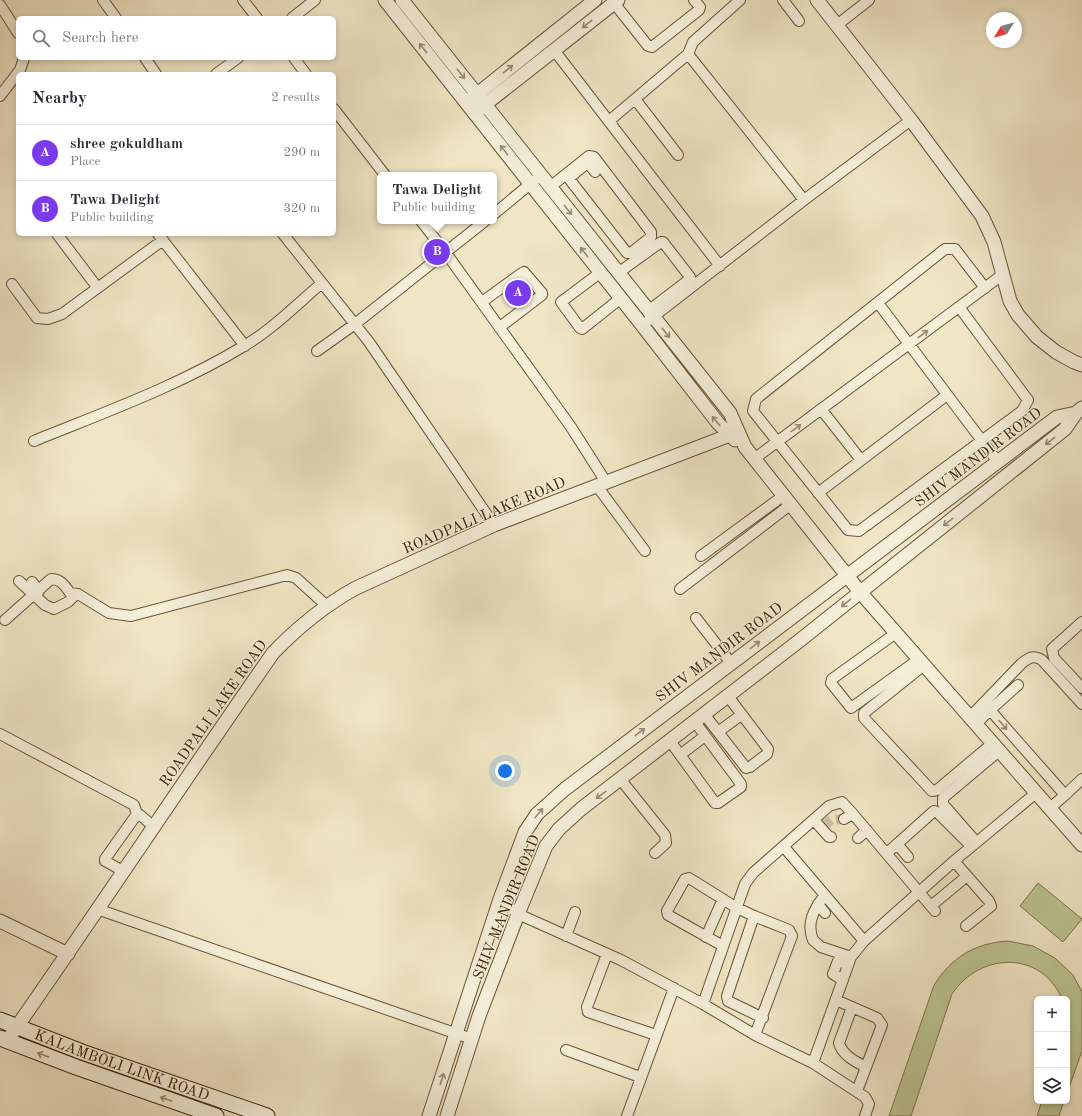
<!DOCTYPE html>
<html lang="en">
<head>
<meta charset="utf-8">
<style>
  body { margin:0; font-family:"Old Standard TT",serif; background:#f7f7f7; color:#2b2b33 }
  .controls { position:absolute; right:12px; bottom:12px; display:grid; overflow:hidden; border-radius:6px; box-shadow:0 2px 6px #0003 }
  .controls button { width:36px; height:36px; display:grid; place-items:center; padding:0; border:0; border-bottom:1px solid #e1e1e2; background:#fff; color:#2b2b33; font:20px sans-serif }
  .compass { position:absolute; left:986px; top:12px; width:36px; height:36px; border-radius:50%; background:#fff; box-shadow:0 2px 6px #0003; rotate:233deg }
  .you { position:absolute; left:505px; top:771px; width:14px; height:14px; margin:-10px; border:3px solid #fff; border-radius:50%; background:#1a73e8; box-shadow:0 0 0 6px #1a73e833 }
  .badge { display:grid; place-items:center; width:26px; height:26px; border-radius:50%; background:#7c3aed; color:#fff; font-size:13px; font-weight:700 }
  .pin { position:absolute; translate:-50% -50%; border:2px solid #fff; box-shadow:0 1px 4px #0006 }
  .popup { position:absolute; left:377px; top:172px; width:120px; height:52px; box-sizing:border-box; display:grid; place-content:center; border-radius:6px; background:#fff; filter:drop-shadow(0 1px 3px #0005); font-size:13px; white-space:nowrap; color:#7c7c81 }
  .popup b { font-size:15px; color:#2b2b33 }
  .popup::after { content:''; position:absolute; left:50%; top:100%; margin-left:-8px; border:8px solid transparent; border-top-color:#fff }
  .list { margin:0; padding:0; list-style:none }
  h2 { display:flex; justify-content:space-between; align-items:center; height:52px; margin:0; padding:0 16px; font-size:17px }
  h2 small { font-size:13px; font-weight:400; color:#7c7c81 }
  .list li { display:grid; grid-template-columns:26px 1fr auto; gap:12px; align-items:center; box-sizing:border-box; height:56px; padding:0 16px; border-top:1px solid #e1e1e2 }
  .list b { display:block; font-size:15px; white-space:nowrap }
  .list p { margin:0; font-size:13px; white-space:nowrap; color:#7c7c81 }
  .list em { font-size:13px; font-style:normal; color:#7c7c81 }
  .icon { flex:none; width:22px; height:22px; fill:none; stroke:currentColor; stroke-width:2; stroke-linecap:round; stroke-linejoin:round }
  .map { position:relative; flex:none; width:1082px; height:1116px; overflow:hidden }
  .search { position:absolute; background:#fff; box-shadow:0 2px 6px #0003; left:16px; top:16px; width:320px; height:44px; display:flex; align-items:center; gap:10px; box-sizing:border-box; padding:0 14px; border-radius:6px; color:#7c7c81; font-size:15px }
  .panel { position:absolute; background:#fff; box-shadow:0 2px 6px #0003; left:16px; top:72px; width:320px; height:164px; border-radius:6px }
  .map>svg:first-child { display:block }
</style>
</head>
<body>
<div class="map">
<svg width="1082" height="1116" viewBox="0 0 1082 1116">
  <rect width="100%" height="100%" fill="#f0e6c6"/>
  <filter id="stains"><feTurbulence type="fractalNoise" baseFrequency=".005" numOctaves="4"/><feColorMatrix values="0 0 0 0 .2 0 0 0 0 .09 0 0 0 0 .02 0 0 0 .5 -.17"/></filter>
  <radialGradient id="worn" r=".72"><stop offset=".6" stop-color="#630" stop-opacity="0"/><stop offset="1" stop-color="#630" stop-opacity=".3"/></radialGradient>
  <!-- green -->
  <path fill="#bcc493" stroke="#7b744c" d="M 1038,883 L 1082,919 L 1063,942 L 1020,906 Z
    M 1008,941 L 1033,946 L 1055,958 L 1073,975 L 1082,992 L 1082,1051 L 1067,1093 L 1067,999 L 1062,999 C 1041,950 980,952 952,994 L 911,1116 L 889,1116 L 934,985 C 952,957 975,943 1008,941 Z
    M 1042,1101 L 1064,1101 L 1059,1116 L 1037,1116 Z"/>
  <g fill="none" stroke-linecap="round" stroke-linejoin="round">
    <!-- minor-tunnel -->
    <path stroke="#ccbf9f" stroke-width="10" stroke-dasharray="10 5" stroke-linecap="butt" d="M 823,826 L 831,820 L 844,819"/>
    <defs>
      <path id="minor" d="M 103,0 L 116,18
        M 243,0 L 257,18
        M 783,0 L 799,21
        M 614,3 L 648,46 L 652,47 L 699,10 L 700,7 L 694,0
        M 0,5 L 18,33
        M 292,18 L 315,0
        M 837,25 L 869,0
        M 554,50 L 720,266
        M 688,54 L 804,200
        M 145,58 L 156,74
        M 294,58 L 306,74
        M 216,74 L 238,58
        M 0,96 L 20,70 L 24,58
        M 635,99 L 678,155
        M 334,109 L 385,175
        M 609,121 L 688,54 L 693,42 L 740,0
        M 550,187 L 589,156 L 594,157 L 651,232 L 651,237 L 631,253 L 627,253 L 570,180 L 570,177 L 586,164 L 589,164 L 595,172
        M 494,214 L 541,175
        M 421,221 L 446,253 L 571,427 L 606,482
        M 57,234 L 97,287
        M 158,234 L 245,346
        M 283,234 L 369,342 L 494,525
        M 601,272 L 561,302 L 580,328 L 582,329 L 621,298
        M 618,273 L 661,242 L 663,242 L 690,277 L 690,279 L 648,311
        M 12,284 L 37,318 L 48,319 L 62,314 L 163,240
        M 482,302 L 522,273 L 524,272 L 542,293 L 542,295 L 500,327
        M 878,303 L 998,462
        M 959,307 L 1028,400 L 1022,411 L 859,531 L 848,530 L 753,411 L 756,399 L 945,249 L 955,249 L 985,288
        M 649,320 L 804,200 L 911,120
        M 317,351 L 355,324 L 485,221
        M 821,409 L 861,460
        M 34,441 C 105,412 178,386 244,346 C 273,329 297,304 322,283
        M 754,459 L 1002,275
        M 597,486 L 645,551
        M 818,493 L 947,395
        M 701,556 L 783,496
        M 19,581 L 45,605 L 54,609 L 68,602 L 76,594
        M 32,582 L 39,591
        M 680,589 L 790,505
        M 696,618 L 731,663
        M 5,620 L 51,579 C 61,579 65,586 70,593 L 78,594 L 109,613 L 131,616 L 287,575 L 296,578 L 327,606
        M 1082,622 L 1052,649 L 1054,658 L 1082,688
        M 896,633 L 832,679 L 831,683 L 851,708 L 919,659
        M 924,665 L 864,713 L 864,718 L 932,791 L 937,790 L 993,743
        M 986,705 L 990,710 L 1018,685
        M 704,714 L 746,768 L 750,767 L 767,754 L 768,749 L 727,695
        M 970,717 L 1022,663 C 1030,657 1034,655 1042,660 L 1082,704
        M 976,724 L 990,710 L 1065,795 L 1050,808
        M 718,732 L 741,715
        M 0,734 L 134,805 L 137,814 L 105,859 L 105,861 L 123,871
        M 670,741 L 715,803 L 718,803 L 741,787 L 741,784 L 695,722
        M 680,755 L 705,736
        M 621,780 L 665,835 L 666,843 L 655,853
        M 1065,795 L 1082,779
        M 137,814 L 140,815 L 153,826
        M 844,819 L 853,814
        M 814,820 L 829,837 L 831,837
        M 858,838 L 867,830
        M 976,842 L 943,804 L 943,798 L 999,751
        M 897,844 L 908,857
        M 784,847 L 864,941
        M 887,853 L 934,811 L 937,812 L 971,846
        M 954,861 L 989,901 L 991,906 L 966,926
        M 825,895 C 814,909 806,923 813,940 L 821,947 L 851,957
        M 500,899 L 518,914 L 621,960 L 703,1004 L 755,1035 L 813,1063 L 865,1097 L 869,1104 L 865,1116
        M 818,904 L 825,913
        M 931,906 L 967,876
        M 97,909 L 472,1039
        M 566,936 L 575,912
        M 706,937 L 723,899
        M 723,946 L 668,915 L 667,911 L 685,879 L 689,878 L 737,908 L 754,916
        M 607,954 L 587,1007 L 588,1012 L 656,1035
        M 843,980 L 833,974 L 838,961 L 848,964
        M 836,1000 L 877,1018 L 882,1025 L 857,1091
        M 703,1004 L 745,884 L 753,873 L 829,806 L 842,802 L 853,814 L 935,911
        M 852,1007 L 839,1043 C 842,1055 856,1062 866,1067
        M 755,1035 L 792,936 L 789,930 L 754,916 L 727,996 L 728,1001 L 763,1018
        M 566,1050 L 640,1077
        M 813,1063 L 851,957 L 864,941 L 954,861 L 1036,793
        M 627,1116 L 674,988"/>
      <path id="tertiary" d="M 385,0 L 642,325 L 718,423 L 735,440
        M 402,0 L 730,413 L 745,447 L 860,592 L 1082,845
        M 817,0 L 911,120 L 982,216 L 994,242 L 1010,301 L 1018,315 L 1037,337 L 1056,352 L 1074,362 L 1082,365
        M 471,99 L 595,0
        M 478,110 L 618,0
        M 0,921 L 68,954
        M 7,1041 C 97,912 183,782 273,653 C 298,627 325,605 356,588 L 494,525 L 738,432
        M 429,1116 L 500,899 L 525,832 L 537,814 L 565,789 L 1057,417 L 1076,413 L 1082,408
        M 447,1116 L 479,1016 L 518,914 L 546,846 L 559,829 L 581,809 L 799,641 L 1065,429 L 1076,413"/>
      <g id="secondary">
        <path id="s1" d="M 0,1020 L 82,1052 L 267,1116"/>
        <path d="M 0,1038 L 76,1067 L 216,1116"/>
      </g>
    </defs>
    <!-- minor casing -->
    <use href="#minor" stroke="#685434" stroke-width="12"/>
    <!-- tertiary casing -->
    <use href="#tertiary" stroke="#685434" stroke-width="15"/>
    <!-- secondary casing -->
    <use href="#secondary" stroke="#3a2404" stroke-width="17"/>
    <!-- minor -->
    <use href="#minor" stroke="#f5efda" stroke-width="10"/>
    <!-- tertiary -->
    <use href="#tertiary" stroke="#f5efda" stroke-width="13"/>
    <!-- secondary -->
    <use href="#secondary" stroke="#f5efda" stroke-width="15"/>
  </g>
  <!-- one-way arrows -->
  <defs><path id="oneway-shaft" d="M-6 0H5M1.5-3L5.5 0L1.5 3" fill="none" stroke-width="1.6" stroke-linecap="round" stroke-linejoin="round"/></defs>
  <g stroke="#988a6f">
    <use href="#oneway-shaft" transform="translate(587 24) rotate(142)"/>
    <use href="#oneway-shaft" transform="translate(423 48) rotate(-128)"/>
    <use href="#oneway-shaft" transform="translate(508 69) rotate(-39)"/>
    <use href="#oneway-shaft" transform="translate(461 74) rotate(52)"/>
    <use href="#oneway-shaft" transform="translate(504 150) rotate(-128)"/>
    <use href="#oneway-shaft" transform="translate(568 210) rotate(52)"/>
    <use href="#oneway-shaft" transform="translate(584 252) rotate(-128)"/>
    <use href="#oneway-shaft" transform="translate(666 333) rotate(51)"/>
    <use href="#oneway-shaft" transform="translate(923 334) rotate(-37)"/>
    <use href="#oneway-shaft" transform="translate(716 421) rotate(-130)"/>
    <use href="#oneway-shaft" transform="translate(796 428) rotate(-36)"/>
    <use href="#oneway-shaft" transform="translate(1050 441) rotate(142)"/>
    <use href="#oneway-shaft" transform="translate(948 522) rotate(142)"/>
    <use href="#oneway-shaft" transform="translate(846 603) rotate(141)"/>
    <use href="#oneway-shaft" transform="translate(755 645) rotate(-38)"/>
    <use href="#oneway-shaft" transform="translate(1003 725) rotate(49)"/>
    <use href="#oneway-shaft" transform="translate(640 732) rotate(-37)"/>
    <use href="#oneway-shaft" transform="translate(601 795) rotate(144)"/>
    <use href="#oneway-shaft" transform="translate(539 813) rotate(-50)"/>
    <use href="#oneway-shaft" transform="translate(43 1055) rotate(-160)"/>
    <use href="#oneway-shaft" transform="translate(442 1079) rotate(-72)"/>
    <use href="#oneway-shaft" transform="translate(166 1099) rotate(-161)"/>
  </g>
  <g text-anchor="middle" stroke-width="3" stroke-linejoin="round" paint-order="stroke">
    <!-- street labels -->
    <g font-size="15" fill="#3a2404" stroke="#f5efda">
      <text transform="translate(978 457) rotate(-37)" y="5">SHIV MANDIR ROAD</text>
      <text transform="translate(484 515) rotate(-23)" y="5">ROADPALI LAKE ROAD</text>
      <text transform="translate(719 652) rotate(-37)" y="5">SHIV MANDIR ROAD</text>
      <text transform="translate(213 713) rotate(-55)" y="5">ROADPALI LAKE ROAD</text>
      <text transform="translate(506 907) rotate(-68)" y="5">SHIV MANDIR ROAD</text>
      <text dy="5" stroke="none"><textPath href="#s1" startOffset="130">KALAMBOLI LINK ROAD</textPath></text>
    </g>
  </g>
  <rect width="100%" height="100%" filter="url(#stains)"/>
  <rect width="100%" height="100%" fill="url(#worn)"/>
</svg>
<div class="controls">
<button>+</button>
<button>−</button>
<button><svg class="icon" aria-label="layers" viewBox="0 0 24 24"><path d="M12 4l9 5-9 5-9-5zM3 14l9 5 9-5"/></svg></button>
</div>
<svg class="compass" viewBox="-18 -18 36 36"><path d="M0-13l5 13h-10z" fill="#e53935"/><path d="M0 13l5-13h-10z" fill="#7c7c81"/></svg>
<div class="you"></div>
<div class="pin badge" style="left:518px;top:293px">A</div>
<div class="pin badge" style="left:437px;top:252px">B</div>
<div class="popup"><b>Tawa Delight</b>Public building</div>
<div class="search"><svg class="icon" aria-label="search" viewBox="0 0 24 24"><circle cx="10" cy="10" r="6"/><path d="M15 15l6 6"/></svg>Search here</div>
<section class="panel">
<h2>Nearby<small>2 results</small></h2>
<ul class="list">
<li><span class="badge">A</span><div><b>shree gokuldham</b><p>Place</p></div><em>290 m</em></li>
<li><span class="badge">B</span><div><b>Tawa Delight</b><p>Public building</p></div><em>320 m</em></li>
</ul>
</section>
</div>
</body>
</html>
